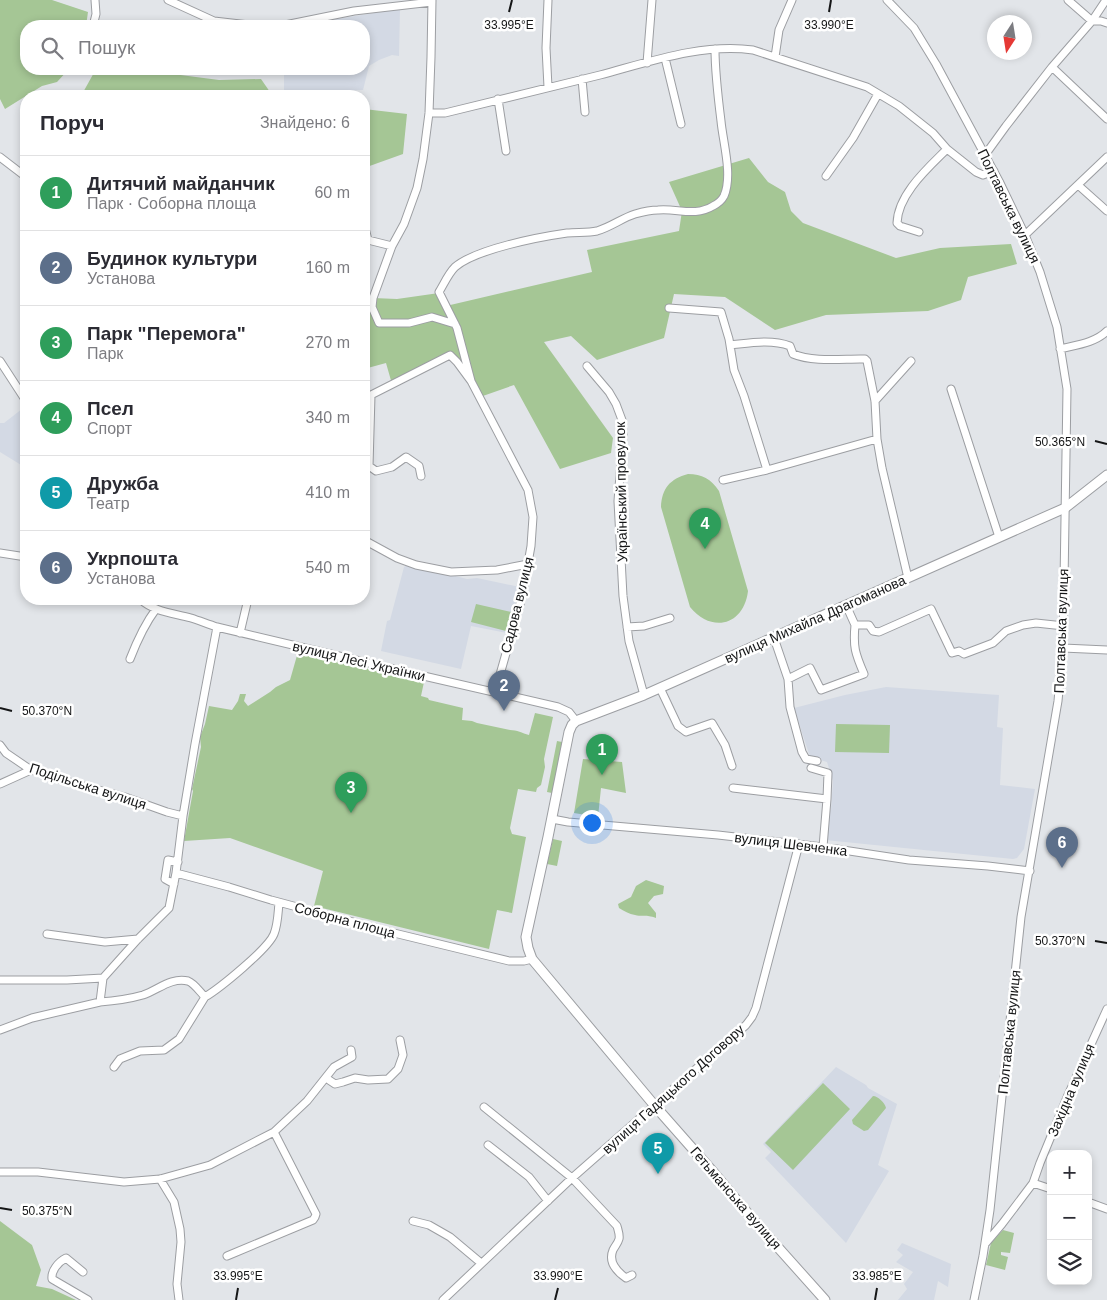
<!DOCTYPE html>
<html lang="uk">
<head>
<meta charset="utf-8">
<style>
  body { margin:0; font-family:Helvetica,sans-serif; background:#f2f2f3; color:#2b2b33 }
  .controls { position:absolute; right:15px; bottom:15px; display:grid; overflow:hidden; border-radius:10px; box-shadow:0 2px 8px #0003 }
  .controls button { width:45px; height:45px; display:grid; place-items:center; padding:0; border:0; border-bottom:1px solid #e1e1e2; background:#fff; color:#2b2b33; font:25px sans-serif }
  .compass { position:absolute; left:987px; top:15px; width:45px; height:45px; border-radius:50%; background:#fff; box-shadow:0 2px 8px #0003; rotate:192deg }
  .you { position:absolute; left:591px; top:822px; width:18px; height:18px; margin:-12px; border:4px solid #fff; border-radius:50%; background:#1a73e8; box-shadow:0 0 0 8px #1a73e833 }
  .badge { display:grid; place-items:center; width:32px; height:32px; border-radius:50%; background:#b45309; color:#fff; font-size:16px; font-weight:700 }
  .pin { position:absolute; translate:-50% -41px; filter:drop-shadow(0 1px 2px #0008) }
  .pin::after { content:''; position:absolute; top:26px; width:18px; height:15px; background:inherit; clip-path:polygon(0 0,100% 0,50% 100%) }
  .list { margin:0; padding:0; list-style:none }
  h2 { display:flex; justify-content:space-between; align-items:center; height:65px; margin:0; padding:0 20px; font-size:21px }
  h2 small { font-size:16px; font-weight:400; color:#7c7c81 }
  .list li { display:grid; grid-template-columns:32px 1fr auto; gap:15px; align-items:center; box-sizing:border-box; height:75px; padding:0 20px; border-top:1px solid #e1e1e2 }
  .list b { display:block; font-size:19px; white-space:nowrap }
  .list p { margin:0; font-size:16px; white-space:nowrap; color:#7c7c81 }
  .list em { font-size:16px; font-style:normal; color:#7c7c81 }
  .icon { flex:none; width:28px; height:28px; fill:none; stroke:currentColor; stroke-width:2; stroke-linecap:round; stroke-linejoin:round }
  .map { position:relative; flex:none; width:1107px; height:1300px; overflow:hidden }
  .search { position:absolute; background:#fff; box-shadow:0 2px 8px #0003; left:20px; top:20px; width:350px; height:55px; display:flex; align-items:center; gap:12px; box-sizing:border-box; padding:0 18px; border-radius:20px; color:#7c7c81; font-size:19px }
  .panel { position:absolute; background:#fff; box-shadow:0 2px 8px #0003; left:20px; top:90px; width:350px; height:515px; border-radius:20px }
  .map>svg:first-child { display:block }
</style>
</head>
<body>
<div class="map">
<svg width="1107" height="1300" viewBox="0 0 1107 1300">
  <rect width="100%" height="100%" fill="#e2e5e9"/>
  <!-- built -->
  <path fill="#d3d9e4" d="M 400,9 L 399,56 L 392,55 L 379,60 L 369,66 L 363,90 L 284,92 L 284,69 L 364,69 L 364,26 L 295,26 L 317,22 Z
    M 22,409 L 26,409 L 26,468 L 0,452 L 0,423 L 4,423 Z
    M 409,564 L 467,579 L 477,578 L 520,587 L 507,633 L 471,626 L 461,669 L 381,651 L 387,621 L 390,620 L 404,567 Z
    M 886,687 L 999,695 L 997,727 L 1003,728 L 1000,785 L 1035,789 L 1024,849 L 1017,858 L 1013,859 L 825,840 L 826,818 L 831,809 L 833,781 L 827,762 L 810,757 L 794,708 L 845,695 Z
    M 836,1067 L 866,1085 L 868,1088 L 897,1104 L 878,1165 L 889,1171 L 846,1243 L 765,1158 L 771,1152 L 763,1144 Z
    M 902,1243 L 951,1264 L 948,1287 L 938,1281 L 934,1300 L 898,1300 L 907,1289 L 904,1284 L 913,1272 L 896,1262 L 903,1255 L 897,1250 Z"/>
  <!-- green -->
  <path fill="#a5c695" d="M 0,0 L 52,0 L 88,12 L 86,26 L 26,26 L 26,69 L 69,69 L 57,82 L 42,86 L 5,109 L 0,99 Z
    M 96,69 L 165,73 L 219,80 L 261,79 L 270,92 L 288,96 L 81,96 Z
    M 364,109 L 407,114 L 403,154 L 364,168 Z
    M 749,158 L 768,182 L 785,192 L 791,211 L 803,223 L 896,258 L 940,248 L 1011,244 L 1017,264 L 968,277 L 961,300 L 928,311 L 826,315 L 775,330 L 725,297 L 674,294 L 664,338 L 597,360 L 571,336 L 544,342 L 613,438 L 611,453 L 560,469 L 514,385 L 480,397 L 450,355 L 392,384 L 386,363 L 364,369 L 364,309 L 373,298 L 397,299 L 439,293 L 446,306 L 592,272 L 587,250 L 679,231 L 682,211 L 669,182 Z
    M 688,474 C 702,474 711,479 719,491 L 748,591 C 744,625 712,634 690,607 L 661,507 C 662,488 670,479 688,474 Z
    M 476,604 L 511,612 L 506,631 L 471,622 Z
    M 298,652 L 424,682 L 421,696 L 428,698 L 429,700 L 463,708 L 462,720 L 472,721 L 477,723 L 510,730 C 517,730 522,733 529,735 L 535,713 L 553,717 L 544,759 L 545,767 L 541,785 L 537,788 L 536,792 L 518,789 L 510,828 L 512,834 L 526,837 L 512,913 L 497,910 L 489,949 L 314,906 L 323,871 L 230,838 L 184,841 L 193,791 L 192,789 L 201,747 L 200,737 L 205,724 L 209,706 L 232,710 L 238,701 L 240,694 L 246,694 L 244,701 L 248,706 L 270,692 L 276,687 L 290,680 Z
    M 836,724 L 890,725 L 889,753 L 835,752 Z
    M 557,741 L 562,742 L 552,793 L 547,792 Z
    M 583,759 L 622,762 L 626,793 L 601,788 L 598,817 L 574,813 Z
    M 553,839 L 562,841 L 557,866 L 547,864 Z
    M 646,880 L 664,886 L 663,894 L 654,896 L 648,903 L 656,913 L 656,918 C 645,914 644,917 635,915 C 629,914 624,911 619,908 L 618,904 L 631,897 L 636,886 Z
    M 823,1083 L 850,1109 L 793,1170 L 765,1143 Z
    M 873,1096 C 878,1096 885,1103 886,1108 L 868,1130 L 864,1131 L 853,1124 L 852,1120 Z
    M 0,1221 L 32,1245 L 41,1270 L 36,1286 L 52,1289 L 76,1300 L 0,1300 Z
    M 1003,1230 L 1014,1233 L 1010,1253 L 1001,1252 L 1001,1255 L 1008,1257 L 1005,1270 L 986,1265 L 991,1243 Z"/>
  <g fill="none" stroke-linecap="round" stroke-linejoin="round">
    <defs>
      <path id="minor" d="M 168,0 L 214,21 L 257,26 L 285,25 L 354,11 L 432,2
        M 432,0 L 431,57 L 429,113 L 423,159 L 417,188 L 404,224 L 392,246 L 373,298 L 372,307 L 379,323 L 409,323 L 432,317 L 455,324
        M 887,0 L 914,28 L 936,64 L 1000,183 L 1025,235 L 1040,272 L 1057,327 L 1067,389 L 1063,648 L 1058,701 L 1021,917 L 990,1210 L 983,1256 L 974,1300
        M 1068,0 L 1092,21 L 1101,21 L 1107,23
        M 93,26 L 96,14 L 95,0
        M 775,57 L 779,30 L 792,0
        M 665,58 L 681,124
        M 647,63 L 652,0
        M 1052,67 L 1107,119
        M 582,79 L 585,112
        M 548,87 L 546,48 L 548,0
        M 498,99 L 506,151
        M 429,113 L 445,113 C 496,100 548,88 600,75 C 649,62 702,43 753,50 L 867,87 L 899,106 L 933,133 L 947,149 L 976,172 L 983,175 L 994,171
        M 985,155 L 1006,126 L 1052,67 L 1092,21 L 1106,0
        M 0,157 L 26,177
        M 826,176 L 853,138 L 878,94
        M 1078,185 L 1107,211
        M 364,224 L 368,240 L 392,246
        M 919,232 L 900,226 L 897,223 C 898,194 928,168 947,149
        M 1025,235 L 1107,157
        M 669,308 L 721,312 L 729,339 L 734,370 L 744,396 L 767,470
        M 730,345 C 750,343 771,339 790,346 L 793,354 C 812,362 840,359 860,359 L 865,359 L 867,361 L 875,401 L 877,439 L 882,468 L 908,578
        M 1060,349 C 1076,345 1095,343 1107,331
        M 0,361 L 26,401
        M 587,366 L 609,392 L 616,404 L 622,420 L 623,435 L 618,501 L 623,596 L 629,641 L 644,695
        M 471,381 L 457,328 L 439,292 C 444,284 448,274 455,267 C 476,249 539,237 567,233 C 577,232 588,233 597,231 C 611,227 622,218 635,214 C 642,212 651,210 658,210 C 677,208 695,217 713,206 C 717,204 722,200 724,196 C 733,175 723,143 721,121 C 718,97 715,73 715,49
        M 951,389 L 999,537
        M 371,395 L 369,466 L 376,471 L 392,467 L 406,457 L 419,466 L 421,476
        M 364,397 L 371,395 L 450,355 L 457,362 L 471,381 L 528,490 L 533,517 L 531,546 L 522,597 L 495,692
        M 875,401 L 911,361
        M 723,480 L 767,470 L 877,439
        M 364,540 L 397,558 L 416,565 L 451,572 L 497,570 L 528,564
        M 0,553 L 26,557
        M 140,599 C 154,612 173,613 191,618 C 200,621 208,624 217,627 L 415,674 L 558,707 L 569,712 L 576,721
        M 846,605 L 855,625 L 869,625 L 873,631 L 879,632 L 931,609 L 952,653 L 959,651 L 964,654 L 993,643 L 1006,631 L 1023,625 L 1036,623 L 1064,626
        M 217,627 L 195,744 L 183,816 L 176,873 L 229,887 L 271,900 L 394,933 L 509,961 L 524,961 L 532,959
        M 627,627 L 644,626 L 670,618
        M 240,633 L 248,599
        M 774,638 L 788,679 L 810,668 L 821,690 L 864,674 C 855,653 853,647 855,625
        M 1063,648 L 1107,650
        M 130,659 C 137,641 144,625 156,609
        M 788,679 L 790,707 L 802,752 L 806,759 L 817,761
        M 660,688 L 678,726 L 686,732 L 712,723 L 725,745 L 732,766
        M 0,745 L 6,753 L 31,770 L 76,784 L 125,797 L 167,812 L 183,816
        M 811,768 L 828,773 L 827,799
        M 0,784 L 31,770
        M 733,788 L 827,799 L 823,847
        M 552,819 L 568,822 L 718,835 L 823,847 L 909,860 L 988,866 L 1030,871
        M 174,884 L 165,879 L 168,860 L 178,862
        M 47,934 L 105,942 L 138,939
        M 0,980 L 67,980 L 103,978 L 138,939 L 169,908 L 176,873
        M 100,1002 C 115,1001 129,999 143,995 C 158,990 171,977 188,981 C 194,983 200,992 205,997
        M 0,1030 L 32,1018 L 100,1002 L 103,978
        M 114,1067 L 120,1059 L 140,1051 L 164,1050 L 179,1039 L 205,997 C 220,988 268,949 274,934 C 278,924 278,912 279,903
        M 326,1078 L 335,1084 L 343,1082 L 355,1078 L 368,1080 L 388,1079 L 398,1069 L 403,1055 L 400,1040
        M 484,1107 L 572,1178 L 617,1226 C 618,1230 620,1235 619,1239 C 618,1243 615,1246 613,1250 C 608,1262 616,1271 626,1278 L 632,1275
        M 488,1145 L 529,1177 L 548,1201
        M 0,1172 L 38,1172 L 124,1182 L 160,1179 L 210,1165 L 274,1132 L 307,1101 L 334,1067 L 352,1057 L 351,1050
        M 160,1179 L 174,1202 L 180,1229 L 181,1242 L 177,1284 L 179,1300
        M 1033,1183 L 1051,1189
        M 1088,1202 L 1107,1209
        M 413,1221 L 429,1225 L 450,1237 L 481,1263
        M 985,1244 L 1002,1224 L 1033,1183 L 1040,1163 L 1068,1095 L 1107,1009
        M 227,1256 L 313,1220 L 315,1217 L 316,1214 L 274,1132
        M 83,1272 L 66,1258 C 58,1262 51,1271 52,1279 L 88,1300
        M 443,1300 L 572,1178 L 746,1025 L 752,1017 L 756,1008 L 799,844"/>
      <path id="tertiary" d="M 825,1300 L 750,1216 L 714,1173 L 655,1106 L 532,959 L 528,948 L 526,937 L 548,837 L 569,732 L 572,725 L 576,721 L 644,695 L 1065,508 L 1107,475"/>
    </defs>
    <!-- minor casing -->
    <use href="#minor" stroke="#9c9ea2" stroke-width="9"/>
    <!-- tertiary casing -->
    <use href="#tertiary" stroke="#9c9ea2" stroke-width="11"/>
    <!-- minor -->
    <use href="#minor" stroke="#fff" stroke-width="7"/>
    <!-- tertiary -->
    <use href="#tertiary" stroke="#fff" stroke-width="9"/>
  </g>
  <!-- ticks -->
  <path fill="none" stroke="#151617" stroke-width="2" d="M 509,12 L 512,0M 829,12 L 831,0M 1095,441 L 1107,444M 0,708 L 12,711M 1095,941 L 1107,943M 0,1208 L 12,1210M 236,1300 L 238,1288M 555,1300 L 558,1288M 875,1300 L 877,1288"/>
  <g text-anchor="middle" stroke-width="5" stroke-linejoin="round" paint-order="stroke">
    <!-- street labels -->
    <g font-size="14" fill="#151617" stroke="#fff">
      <text transform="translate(1009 206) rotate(64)" y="5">Полтавська вулиця</text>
      <text transform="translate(621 492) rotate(-91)" y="5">Український провулок</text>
      <text transform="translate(517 605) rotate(-76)" y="5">Садова вулиця</text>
      <text transform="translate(815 619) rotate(-24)" y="5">вулиця Михайла Драгоманова</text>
      <text transform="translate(1061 631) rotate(-88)" y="5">Полтавська вулиця</text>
      <text transform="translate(359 661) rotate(13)" y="5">вулиця Лесі Українки</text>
      <text transform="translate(88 786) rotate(18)" y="5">Подільська вулиця</text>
      <text transform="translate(791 844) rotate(7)" y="5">вулиця Шевченка</text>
      <text transform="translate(345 920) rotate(15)" y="5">Соборна площа</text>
      <text transform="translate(1009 1032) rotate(-84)" y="5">Полтавська вулиця</text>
      <text transform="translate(673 1089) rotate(-42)" y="5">вулиця Гадяцького Договору</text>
      <text transform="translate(1071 1090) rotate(-67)" y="5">Західна вулиця</text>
      <text transform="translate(736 1198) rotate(49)" y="5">Гетьманська вулиця</text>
    </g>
  </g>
  <g font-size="12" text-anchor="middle" fill="#151617" stroke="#fff" stroke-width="5" stroke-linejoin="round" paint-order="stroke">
    <text x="509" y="29">33.995°E</text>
    <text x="829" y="29">33.990°E</text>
    <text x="1060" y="446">50.365°N</text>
    <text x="47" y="715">50.370°N</text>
    <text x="1060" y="945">50.370°N</text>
    <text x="47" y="1215">50.375°N</text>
    <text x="238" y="1280">33.995°E</text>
    <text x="558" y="1280">33.990°E</text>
    <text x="877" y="1280">33.985°E</text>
  </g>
</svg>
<div class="controls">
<button>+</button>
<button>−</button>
<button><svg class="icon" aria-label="layers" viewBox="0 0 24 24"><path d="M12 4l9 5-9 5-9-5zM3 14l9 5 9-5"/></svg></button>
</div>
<svg class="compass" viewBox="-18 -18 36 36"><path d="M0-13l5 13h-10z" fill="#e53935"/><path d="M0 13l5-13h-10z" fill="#7c7c81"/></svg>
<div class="you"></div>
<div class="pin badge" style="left:602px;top:775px;background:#2e9e5b">1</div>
<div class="pin badge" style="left:504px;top:711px;background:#5c6f8a">2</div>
<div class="pin badge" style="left:351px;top:813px;background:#2e9e5b">3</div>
<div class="pin badge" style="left:705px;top:549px;background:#2e9e5b">4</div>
<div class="pin badge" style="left:658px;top:1174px;background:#0f9aa8">5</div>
<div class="pin badge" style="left:1062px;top:868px;background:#5c6f8a">6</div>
<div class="search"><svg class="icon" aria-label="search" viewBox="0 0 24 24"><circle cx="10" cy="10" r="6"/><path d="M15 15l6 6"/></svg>Пошук</div>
<section class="panel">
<h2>Поруч<small>Знайдено: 6</small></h2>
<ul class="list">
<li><span class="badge" style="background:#2e9e5b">1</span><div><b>Дитячий майданчик</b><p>Парк · Соборна площа</p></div><em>60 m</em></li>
<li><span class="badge" style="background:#5c6f8a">2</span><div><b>Будинок культури</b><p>Установа</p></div><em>160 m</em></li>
<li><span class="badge" style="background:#2e9e5b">3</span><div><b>Парк &quot;Перемога&quot;</b><p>Парк</p></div><em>270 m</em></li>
<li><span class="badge" style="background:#2e9e5b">4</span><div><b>Псел</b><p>Спорт</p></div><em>340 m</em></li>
<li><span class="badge" style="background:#0f9aa8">5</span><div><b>Дружба</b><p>Театр</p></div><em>410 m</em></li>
<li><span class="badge" style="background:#5c6f8a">6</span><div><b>Укрпошта</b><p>Установа</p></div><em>540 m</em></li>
</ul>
</section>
</div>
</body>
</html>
